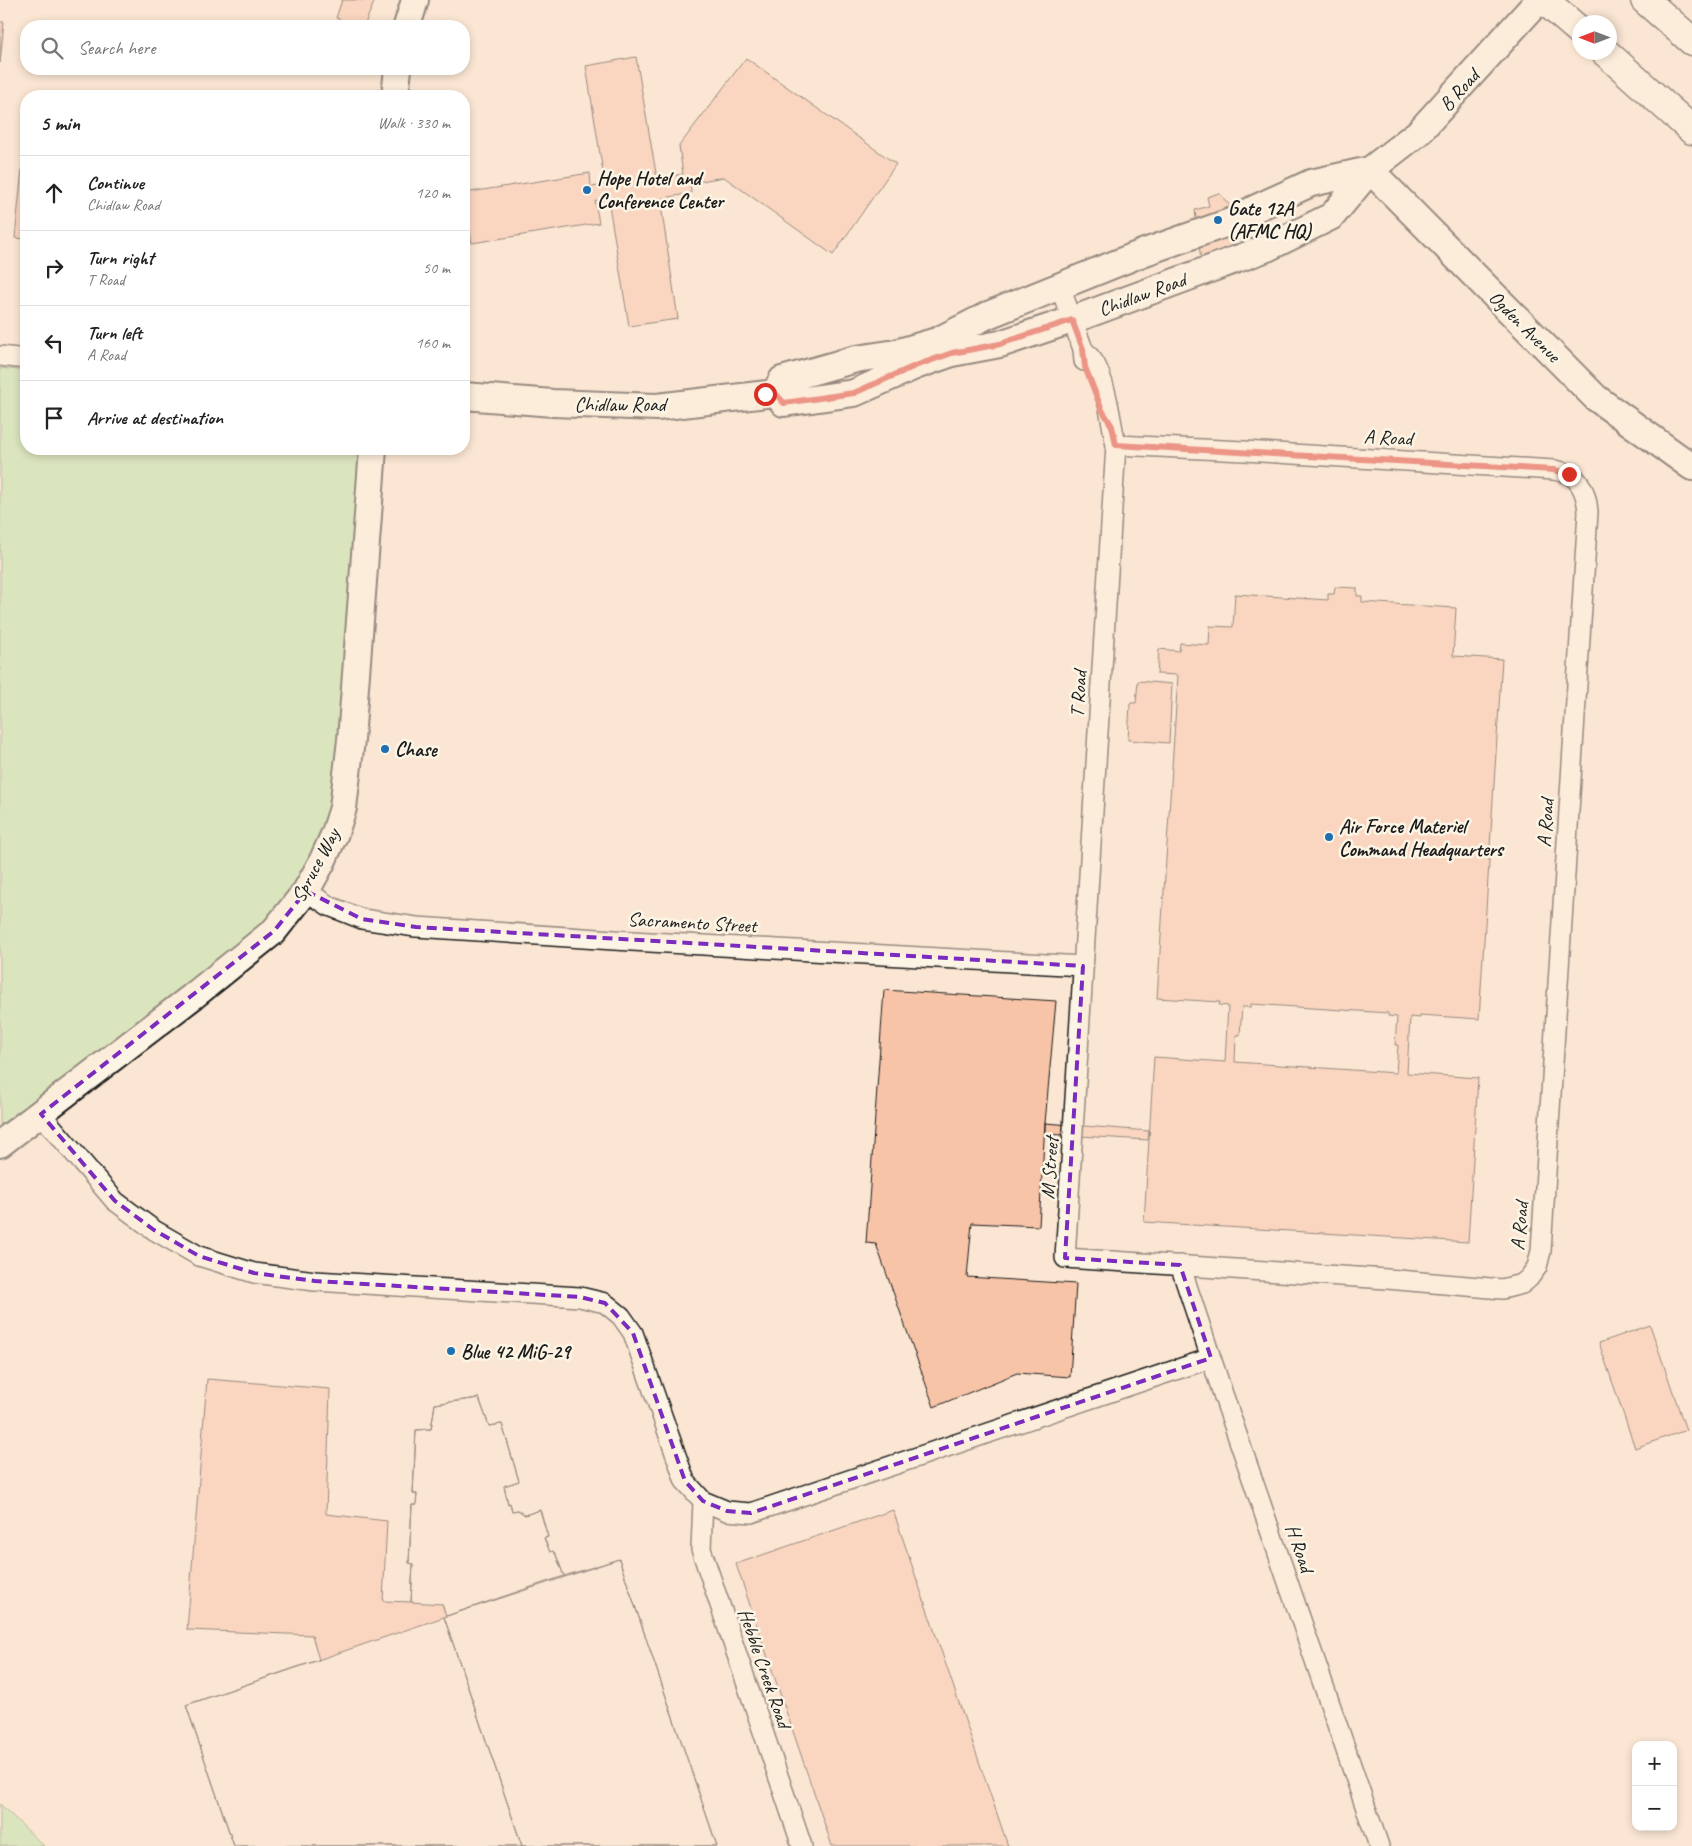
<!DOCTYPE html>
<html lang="en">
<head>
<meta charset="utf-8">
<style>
  body { margin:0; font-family:Caveat,sans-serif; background:#f2f2f2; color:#222 }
  .controls { position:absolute; right:15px; bottom:15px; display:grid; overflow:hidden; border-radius:10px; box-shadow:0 2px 8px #0003 }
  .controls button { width:45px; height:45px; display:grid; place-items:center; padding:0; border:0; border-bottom:1px solid #e0e0e0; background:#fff; color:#222; font:25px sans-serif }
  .compass { position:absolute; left:1572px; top:15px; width:45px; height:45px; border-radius:50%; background:#fff; box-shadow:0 2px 8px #0003; rotate:270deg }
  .stop { position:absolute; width:15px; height:15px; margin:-11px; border:4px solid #d93025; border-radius:50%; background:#fff }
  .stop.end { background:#d93025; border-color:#fff; box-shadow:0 1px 5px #0008 }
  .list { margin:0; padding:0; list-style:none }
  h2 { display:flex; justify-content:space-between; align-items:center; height:65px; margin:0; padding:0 20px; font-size:21px }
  h2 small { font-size:16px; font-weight:400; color:#767676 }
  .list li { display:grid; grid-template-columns:32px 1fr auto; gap:15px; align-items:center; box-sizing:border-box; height:75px; padding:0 20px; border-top:1px solid #e0e0e0 }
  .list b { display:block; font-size:19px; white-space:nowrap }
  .list p { margin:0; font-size:16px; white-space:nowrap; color:#767676 }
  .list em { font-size:16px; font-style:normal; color:#767676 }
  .icon { flex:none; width:28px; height:28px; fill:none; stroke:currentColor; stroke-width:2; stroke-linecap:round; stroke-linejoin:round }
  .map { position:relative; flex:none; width:1692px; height:1846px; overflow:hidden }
  .search { position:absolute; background:#fff; box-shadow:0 2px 8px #0003; left:20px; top:20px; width:450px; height:55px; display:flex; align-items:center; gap:12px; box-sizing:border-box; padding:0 18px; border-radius:20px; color:#767676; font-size:19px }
  .panel { position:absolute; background:#fff; box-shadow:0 2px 8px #0003; left:20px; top:90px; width:450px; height:365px; border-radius:20px }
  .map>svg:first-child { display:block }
</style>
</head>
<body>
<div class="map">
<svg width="1692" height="1846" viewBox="0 0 1692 1846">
  <rect width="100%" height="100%" fill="#fbe6d3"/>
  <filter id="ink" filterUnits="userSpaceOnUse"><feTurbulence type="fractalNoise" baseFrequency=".02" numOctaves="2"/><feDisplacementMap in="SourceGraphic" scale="10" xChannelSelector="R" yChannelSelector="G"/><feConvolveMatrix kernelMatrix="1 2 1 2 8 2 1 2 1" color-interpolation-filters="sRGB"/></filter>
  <g filter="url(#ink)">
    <!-- green -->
    <path fill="#b2e3a3" stroke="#678060" d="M 0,368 L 26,371 L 26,449 L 359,449 L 339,755 C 333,800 321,843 297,882 C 283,904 265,923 247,941 L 0,1125 Z
      M 0,1804 L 44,1846 L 0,1846 Z"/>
    <!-- building -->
    <path fill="#f8c4a8" stroke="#1c1c1c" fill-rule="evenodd" d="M 342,0 L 375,0 L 364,26 L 358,26 L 336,18 Z
      M 0,22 L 4,22 L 0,63 Z
      M 636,57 L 657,179 L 683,174 L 679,146 L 746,58 L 896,164 L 833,255 L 724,177 L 690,183 L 691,193 L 660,199 L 678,319 L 629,326 L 608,199 L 595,201 L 599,223 L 472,243 L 464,201 L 464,193 L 590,173 L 591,187 L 605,185 L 586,66 Z
      M 26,129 L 26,239 L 15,238 Z
      M 1219,193 L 1231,207 L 1246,230 L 1232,236 L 1237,248 L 1201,261 L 1195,210 L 1209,206 L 1207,197 Z
      M 1335,587 L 1357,588 L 1357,596 L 1362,596 L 1362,602 L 1456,608 L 1453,656 L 1502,659 L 1479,1019 L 1420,1015 L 1420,1018 L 1410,1017 L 1407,1073 L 1478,1078 L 1468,1242 L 1144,1222 L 1154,1057 L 1225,1062 L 1228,1006 L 1219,1005 L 1220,1002 L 1157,998 L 1178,675 L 1157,674 L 1159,649 L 1179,651 L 1180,643 L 1209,645 L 1210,626 L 1233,627 L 1235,594 L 1328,600 L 1328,594 L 1334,594 ZM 1251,1004 L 1388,1013 L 1388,1016 L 1397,1017 L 1395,1045 L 1398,1045 L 1396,1073 L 1235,1062 L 1236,1035 L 1240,1035 L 1242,1007 L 1251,1007 Z
      M 1138,681 L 1172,684 L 1169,743 L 1128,740 L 1130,703 L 1136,703 Z
      M 884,990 L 1056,1001 L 1045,1123 L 1039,1226 L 972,1223 L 967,1277 L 1076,1284 L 1070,1377 L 1017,1373 L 934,1407 L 876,1244 L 866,1243 Z
      M 1045,1123 L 1149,1131 L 1148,1140 L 1045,1134 Z
      M 1650,1325 L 1686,1430 L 1635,1448 L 1599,1343 Z
      M 207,1379 L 330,1389 L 326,1514 L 387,1521 L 383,1601 L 411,1602 L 413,1564 L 409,1563 L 412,1505 L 416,1505 L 417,1494 L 413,1494 L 416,1430 L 431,1429 L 435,1404 L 479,1398 L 489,1426 L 502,1424 L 519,1481 L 504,1486 L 508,1504 L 510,1503 L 512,1511 L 518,1510 L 525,1515 L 540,1510 L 548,1537 L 544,1538 L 550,1552 L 553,1551 L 556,1555 L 564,1576 L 619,1559 L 717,1846 L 234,1846 L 186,1705 L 319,1660 L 312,1635 L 187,1630 Z
      M 479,1398 L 489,1426 L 502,1424 L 519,1481 L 504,1486 L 508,1504 L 510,1503 L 512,1511 L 518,1510 L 525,1515 L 540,1510 L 548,1537 L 544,1538 L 550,1552 L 553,1551 L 556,1555 L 564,1576 L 446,1616 L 442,1604 L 411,1602 L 413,1564 L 409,1563 L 412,1505 L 416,1505 L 417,1494 L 413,1494 L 416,1430 L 431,1429 L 435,1404 Z
      M 893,1510 L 1008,1846 L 832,1846 L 736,1564 Z
      M 619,1559 L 717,1846 L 522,1846 L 444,1617 Z
      M 444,1617 L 522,1846 L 234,1846 L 186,1705 Z"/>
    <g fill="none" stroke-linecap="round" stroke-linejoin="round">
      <defs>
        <path id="street" d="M 1060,287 L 1083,349 L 1084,361
          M 1083,349 C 1087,354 1092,359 1095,364 C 1108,389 1110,418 1116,445 L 1065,1258 L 1387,1279 L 1502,1289 L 1522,1284 L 1529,1278 L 1537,1267 L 1541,1251 L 1588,512 C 1587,498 1583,482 1569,474 C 1565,472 1558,471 1554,470 L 1244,451 L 1116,445
          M 0,356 L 26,359
          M 306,891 L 329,906 L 362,919 L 416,927 L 614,940 L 1083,966
          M 41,1114 L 115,1201 L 154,1230 L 199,1256 L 254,1273 L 315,1281 L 580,1297 L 605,1303 L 621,1316 L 633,1333 L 685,1481 L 703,1501 L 727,1511 L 751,1513 L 1211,1358
          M 1180,1265 L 1223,1394 L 1379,1846
          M 703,1501 L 701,1549 L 802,1846"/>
        <path id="secondary" d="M 407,26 L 415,0
          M 395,96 L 398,69
          M 1370,170 L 1596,398 L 1692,467
          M 775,393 L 784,403 L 854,393 L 915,366 L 952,353 L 1000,344 L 1072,320 L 1267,248 L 1332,216 L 1370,170 L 1419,132 L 1539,0
          M 775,393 L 782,380 L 856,359 L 896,353 L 937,341 L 988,315 L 1145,252 L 1236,220 L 1252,210 L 1311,183 L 1370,170
          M 464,396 L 553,403 L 657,407 L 775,393
          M 0,1144 L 192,997 L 274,931 L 306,891 L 321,864 L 335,833 L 343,808 L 351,740 L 373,449"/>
        <path id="primary" d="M 1544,0 L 1580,31
          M 1645,0 L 1692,41
          M 1605,52 L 1692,130"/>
      </defs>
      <!-- street casing -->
      <use href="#street" stroke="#1c1c1c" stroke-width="22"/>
      <!-- secondary casing -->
      <use href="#secondary" stroke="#1c1c1c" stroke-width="30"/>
      <!-- primary casing -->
      <use href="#primary" stroke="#1c1c1c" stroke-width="31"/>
      <!-- street -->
      <use href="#street" stroke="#fcf5e5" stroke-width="19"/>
      <!-- secondary -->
      <use href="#secondary" stroke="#fcf5e5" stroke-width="26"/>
      <!-- primary -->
      <use href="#primary" stroke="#fcf5e5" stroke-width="28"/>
    </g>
  </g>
  <g fill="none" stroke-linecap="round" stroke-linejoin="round" filter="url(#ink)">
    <!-- route -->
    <path stroke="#d93025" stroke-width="6" d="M 765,394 L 775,393 L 784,403 L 854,393 L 915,366 L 952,353 L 1000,344 L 1072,320 L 1083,349 L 1085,367 L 1102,410 L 1112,426 L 1116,445 L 1554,470 L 1569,474"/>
  </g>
  <!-- marked area -->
  <path d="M0 0H1692V1846H0ZM 306,891 L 362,919 L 416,927 L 1083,966 L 1065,1258 L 1180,1265 L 1211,1358 L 751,1513 L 727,1511 L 703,1501 L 685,1481 L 633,1333 L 605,1303 L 580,1297 L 315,1281 L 254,1273 L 199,1256 L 154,1230 L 115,1201 L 41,1114 L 274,931 Z" fill="#fbe6d3" fill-opacity=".55" fill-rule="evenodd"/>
  <path fill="none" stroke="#7b2cbf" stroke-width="4" stroke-dasharray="10 6" stroke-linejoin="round" d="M 306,891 L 362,919 L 416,927 L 1083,966 L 1065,1258 L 1180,1265 L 1211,1358 L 751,1513 L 727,1511 L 703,1501 L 685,1481 L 633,1333 L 605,1303 L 580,1297 L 315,1281 L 254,1273 L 199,1256 L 154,1230 L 115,1201 L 41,1114 L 274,931 Z"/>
  <!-- markers -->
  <g fill="#1f6fb2" stroke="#fcf5e5" stroke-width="2">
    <circle cx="587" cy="190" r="5"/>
    <circle cx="1218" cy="220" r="5"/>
    <circle cx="385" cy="749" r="5"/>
    <circle cx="1329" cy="837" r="5"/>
    <circle cx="451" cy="1351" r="5"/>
  </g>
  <g text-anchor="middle" stroke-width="5" stroke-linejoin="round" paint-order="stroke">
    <!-- street labels -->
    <g font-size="20" fill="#1c1c1c" stroke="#fcf5e5">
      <text transform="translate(1459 90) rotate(-48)" y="7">B Road</text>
      <text transform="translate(1142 294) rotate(-20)" y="7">Chidlaw Road</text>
      <text transform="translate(1525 326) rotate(45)" y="7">Ogden Avenue</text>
      <text x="620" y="411">Chidlaw Road</text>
      <text transform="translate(1388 437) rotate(3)" y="7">A Road</text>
      <text transform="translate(1078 694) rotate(-86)" y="7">T Road</text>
      <text transform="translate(1545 823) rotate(-86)" y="7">A Road</text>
      <text transform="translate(315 865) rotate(-62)" y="7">Spruce Way</text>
      <text transform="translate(692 922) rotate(3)" y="7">Sacramento Street</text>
      <text transform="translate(1049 1168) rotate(-86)" y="7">M Street</text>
      <text transform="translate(1519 1226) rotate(-85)" y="7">A Road</text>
      <text transform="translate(1300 1548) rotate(71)" y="7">H Road</text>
      <text transform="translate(765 1668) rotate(71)" y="7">Hebble Creek Road</text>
    </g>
    <!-- poi labels -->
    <g font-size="20" font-weight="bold" fill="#1c1c1c" stroke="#fcf5e5" text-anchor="start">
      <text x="597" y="185">Hope Hotel and<tspan x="597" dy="23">Conference Center</tspan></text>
      <text x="1228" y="215">Gate 12A<tspan x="1228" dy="23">(AFMC HQ)</tspan></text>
      <text x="395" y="756">Chase</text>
      <text x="1339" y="833">Air Force Materiel<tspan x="1339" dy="23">Command Headquarters</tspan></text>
      <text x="461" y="1358">Blue 42 MiG-29</text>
    </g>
  </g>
</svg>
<div class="controls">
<button>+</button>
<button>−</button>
</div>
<svg class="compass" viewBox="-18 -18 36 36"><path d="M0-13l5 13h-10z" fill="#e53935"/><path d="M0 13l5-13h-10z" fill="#767676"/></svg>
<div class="stop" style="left:765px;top:394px"></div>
<div class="stop end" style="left:1569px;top:474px"></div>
<div class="search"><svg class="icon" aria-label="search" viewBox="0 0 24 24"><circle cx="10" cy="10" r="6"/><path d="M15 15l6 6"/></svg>Search here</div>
<section class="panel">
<h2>5 min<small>Walk · 330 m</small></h2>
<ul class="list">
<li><svg class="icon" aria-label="ahead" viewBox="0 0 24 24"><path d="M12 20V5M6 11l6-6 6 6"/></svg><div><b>Continue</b><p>Chidlaw Road</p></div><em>120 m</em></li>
<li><svg class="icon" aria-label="right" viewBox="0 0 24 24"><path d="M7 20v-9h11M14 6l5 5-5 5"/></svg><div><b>Turn right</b><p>T Road</p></div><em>50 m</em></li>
<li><svg class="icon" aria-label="left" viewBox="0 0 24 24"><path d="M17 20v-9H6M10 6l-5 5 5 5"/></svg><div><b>Turn left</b><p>A Road</p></div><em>160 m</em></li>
<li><svg class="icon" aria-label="arrive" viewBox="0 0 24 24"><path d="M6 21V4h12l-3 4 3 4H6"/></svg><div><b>Arrive at destination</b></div></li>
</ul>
</section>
</div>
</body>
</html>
